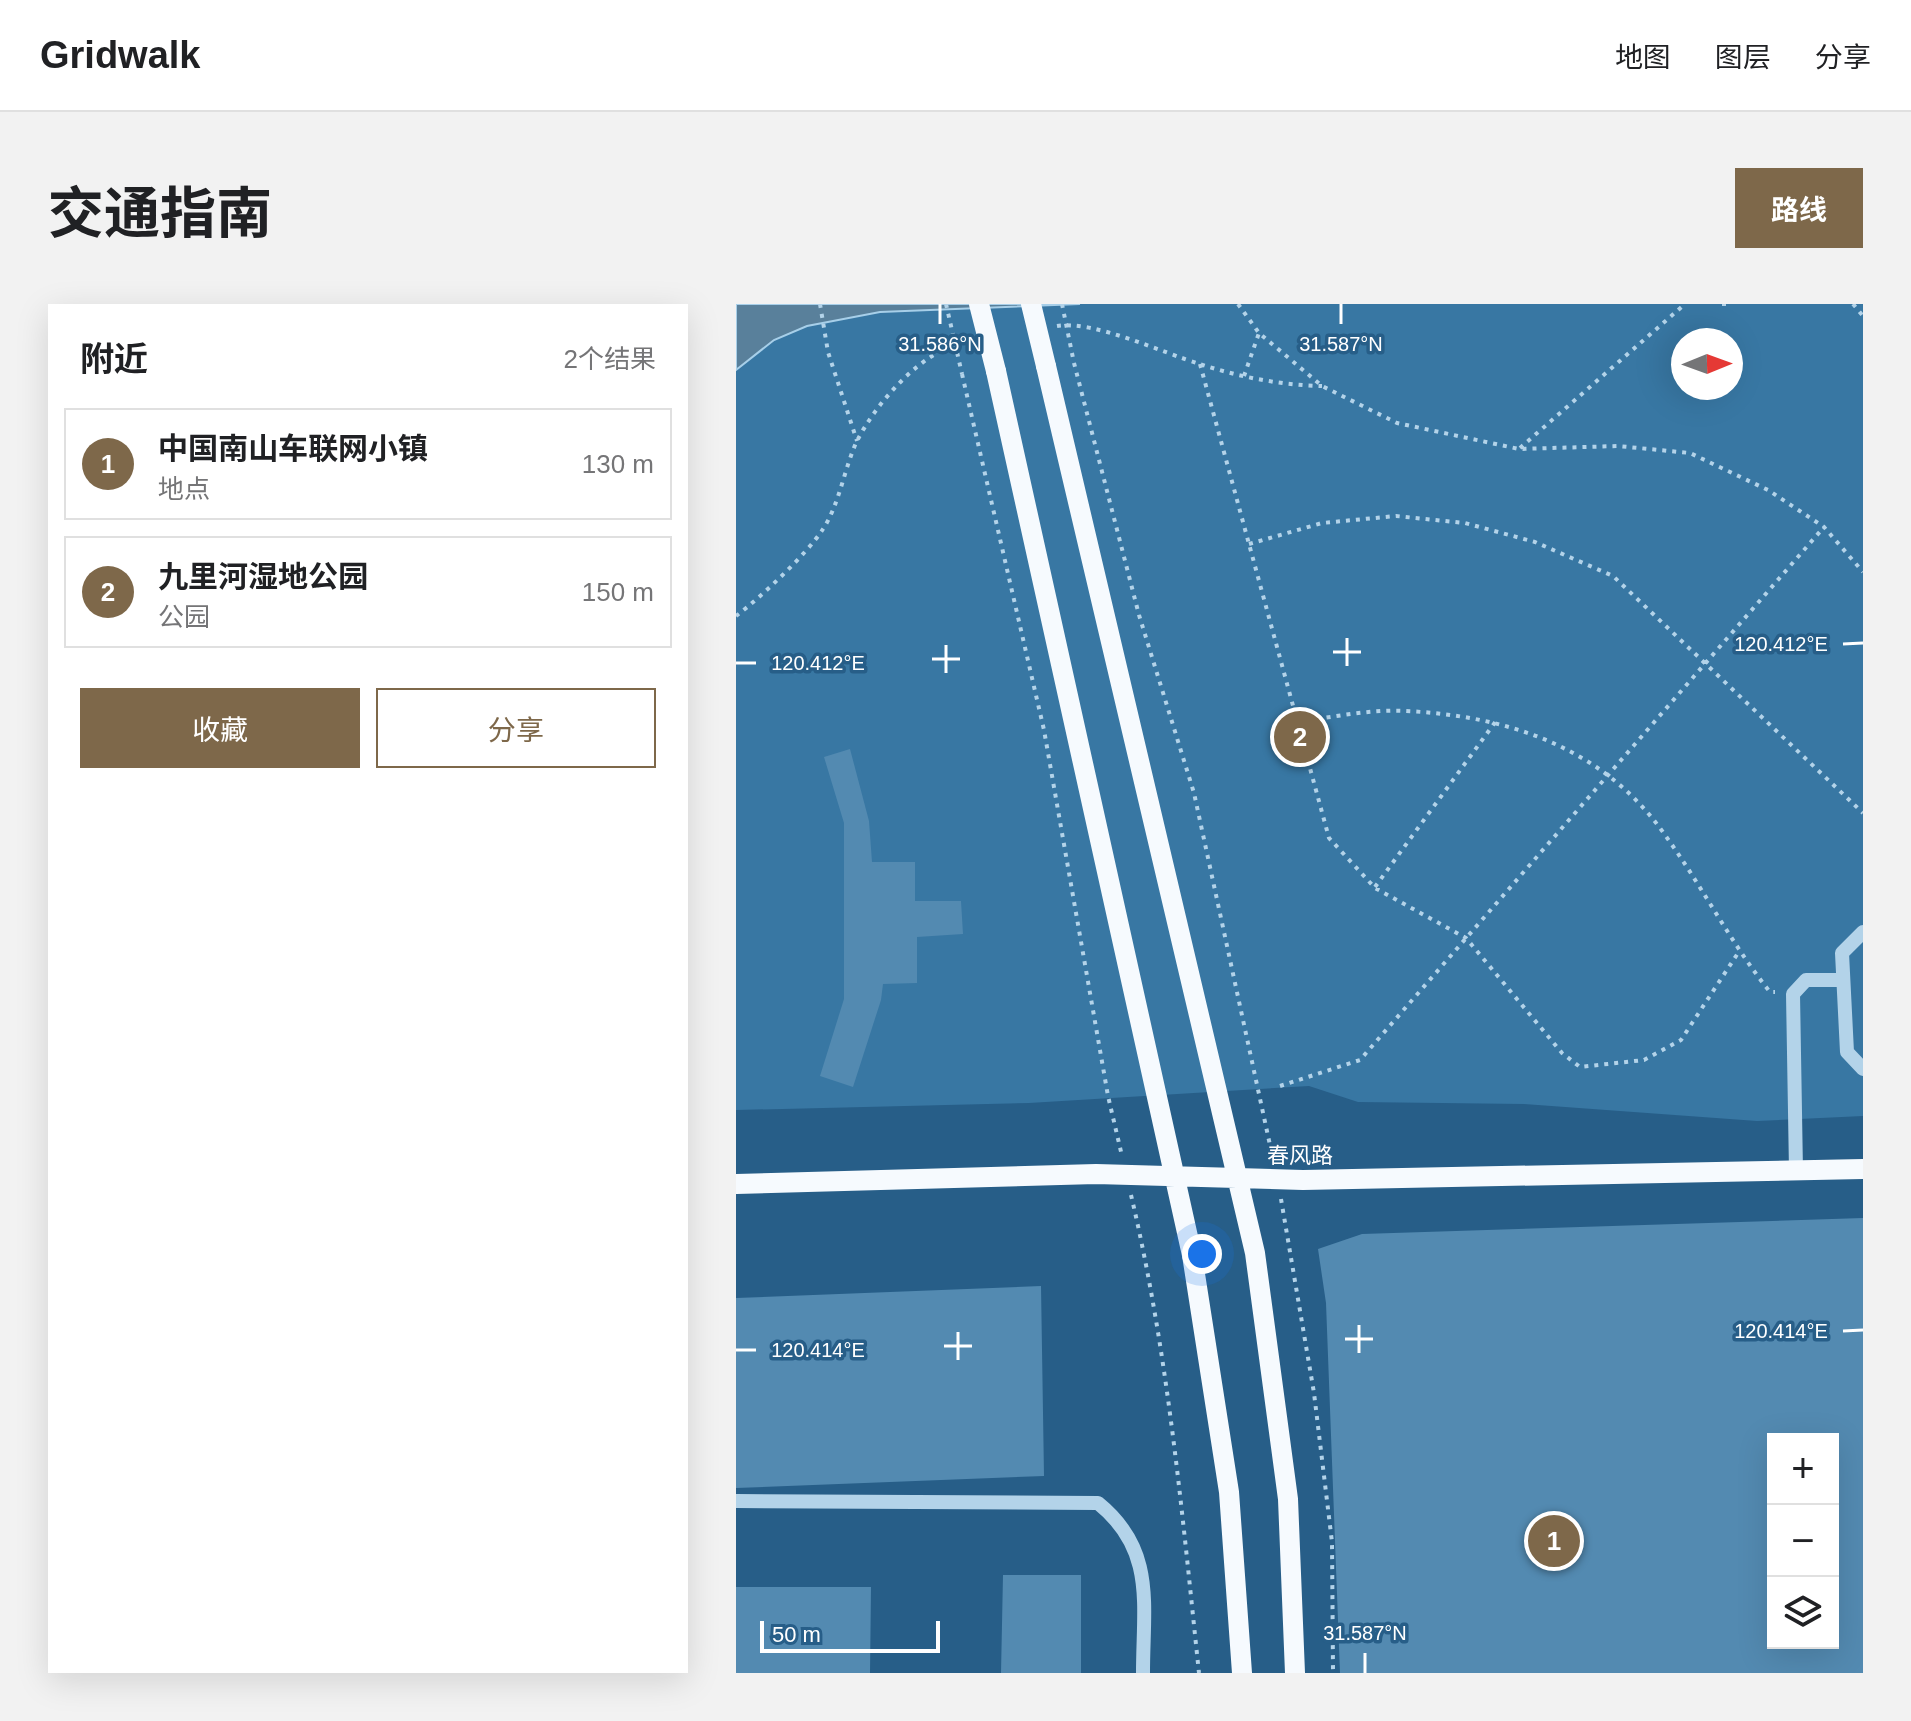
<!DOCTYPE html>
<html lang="zh">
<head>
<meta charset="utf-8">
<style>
  body { margin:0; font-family:Helvetica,"Noto Sans SC",sans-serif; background:#f2f2f2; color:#202124 }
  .controls { position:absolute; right:24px; bottom:24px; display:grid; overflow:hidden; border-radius:0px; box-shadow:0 8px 32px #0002 }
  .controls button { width:72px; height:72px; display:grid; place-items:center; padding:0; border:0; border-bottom:2px solid #e0e0e0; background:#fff; color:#202124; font:40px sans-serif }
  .compass { position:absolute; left:935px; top:24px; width:72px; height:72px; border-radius:50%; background:#fff; box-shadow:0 8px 32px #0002; rotate:89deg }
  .scale { position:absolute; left:24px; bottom:20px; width:180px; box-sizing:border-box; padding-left:8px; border:4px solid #fff; border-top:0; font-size:22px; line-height:28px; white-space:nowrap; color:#fff; -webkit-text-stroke:6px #275e88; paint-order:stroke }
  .you { position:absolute; left:466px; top:950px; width:28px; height:28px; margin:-20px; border:6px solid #fff; border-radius:50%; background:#1a73e8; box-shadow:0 0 0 12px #1a73e833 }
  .badge { display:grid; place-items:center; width:52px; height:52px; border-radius:50%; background:#7e684a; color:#fff; font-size:26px; font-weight:700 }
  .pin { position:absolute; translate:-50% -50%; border:4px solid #fff; box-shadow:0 2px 8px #0006 }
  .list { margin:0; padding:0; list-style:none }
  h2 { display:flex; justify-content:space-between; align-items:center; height:104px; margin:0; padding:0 32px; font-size:34px }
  h2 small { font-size:26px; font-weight:400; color:#757577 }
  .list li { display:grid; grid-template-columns:52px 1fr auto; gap:24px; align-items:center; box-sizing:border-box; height:112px; margin:0 16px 16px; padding:0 16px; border:2px solid #e0e0e0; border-radius:0px }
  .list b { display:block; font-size:30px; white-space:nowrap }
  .list p { margin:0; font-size:26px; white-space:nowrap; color:#757577 }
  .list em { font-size:26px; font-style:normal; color:#757577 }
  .actions { display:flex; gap:16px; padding:24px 32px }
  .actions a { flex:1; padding:18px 0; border:2px solid #7e684a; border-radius:0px; text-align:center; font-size:28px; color:#7e684a }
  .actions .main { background:#7e684a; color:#fff }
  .icon { flex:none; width:44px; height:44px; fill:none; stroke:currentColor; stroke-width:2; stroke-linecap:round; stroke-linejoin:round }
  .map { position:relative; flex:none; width:1127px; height:1369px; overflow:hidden; border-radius:0px }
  header { display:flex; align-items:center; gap:48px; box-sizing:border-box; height:112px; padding:0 40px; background:#fff; border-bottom:2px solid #e0e0e0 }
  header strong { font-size:38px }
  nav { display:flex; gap:44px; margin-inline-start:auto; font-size:28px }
  .intro { display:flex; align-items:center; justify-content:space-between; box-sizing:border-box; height:192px; padding:0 48px }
  h1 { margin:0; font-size:56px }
  .button { padding:20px 36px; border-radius:0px; background:#7e684a; color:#fff; font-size:28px; font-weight:700 }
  main { display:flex; gap:48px; padding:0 48px }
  aside { flex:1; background:#fff; border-radius:0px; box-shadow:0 8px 32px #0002 }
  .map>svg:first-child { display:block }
</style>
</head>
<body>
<header>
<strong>Gridwalk</strong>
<nav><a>地图</a><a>图层</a><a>分享</a></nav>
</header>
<div class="intro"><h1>交通指南</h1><a class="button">路线</a></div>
<main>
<aside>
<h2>附近<small>2个结果</small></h2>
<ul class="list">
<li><span class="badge">1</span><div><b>中国南山车联网小镇</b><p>地点</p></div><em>130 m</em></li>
<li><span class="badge">2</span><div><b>九里河湿地公园</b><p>公园</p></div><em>150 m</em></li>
</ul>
<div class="actions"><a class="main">收藏</a><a>分享</a></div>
</aside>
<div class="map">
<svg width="1127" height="1369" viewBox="0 0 1127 1369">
  <rect width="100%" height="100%" fill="#275e88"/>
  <!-- green -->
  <path fill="#3877a3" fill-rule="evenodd" d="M 0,0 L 1127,0 L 1127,812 L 1021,817 L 788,800 L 622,798 L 573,782 L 293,799 L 0,806 ZM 947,36 L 995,36 L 995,84 L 947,84 Z"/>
  <!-- water -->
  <path fill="#59809b" stroke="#a7cfe9" stroke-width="2" d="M 0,0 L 344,0 L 144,8 L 71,22 L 38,36 L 0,66 Z"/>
  <!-- building -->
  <path fill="#538ab1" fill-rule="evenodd" d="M 114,445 L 133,517 L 136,558 L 179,558 L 179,597 L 225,597 L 227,630 L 181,633 L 181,679 L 147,680 L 145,696 L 117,783 L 84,772 L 108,695 L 108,519 L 88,453 Z
    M 1127,914 L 1127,1369 L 604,1369 L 590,999 L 582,945 L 626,930 ZM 1037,1135 L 1097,1135 L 1097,1339 L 1037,1339 Z
    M 305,982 L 308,1172 L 0,1184 L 0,994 Z
    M 267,1271 L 345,1271 L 345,1369 L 265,1369 Z
    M 0,1283 L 135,1283 L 134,1369 L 0,1369 Z"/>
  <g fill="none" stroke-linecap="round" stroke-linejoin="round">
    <!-- path -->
    <path stroke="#b3d3e9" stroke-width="4" stroke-dasharray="4 6" stroke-linecap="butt" d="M 84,0 L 92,48 L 121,137
      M 502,0 L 523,29 L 586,82 L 661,119 L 783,145 L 882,142 L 954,149 L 1032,186 L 1088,223 L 1127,268
      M 986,0 L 996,0
      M 1117,0 L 1127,12
      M 321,22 C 358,16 427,49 464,60 C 503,73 544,81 586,82
      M 338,59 L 403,311 L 458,489 L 537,855
      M 464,60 L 593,534 L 639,584 L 730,634 L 826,749 L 844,763 L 908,756 L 945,736 L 1002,649
      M 226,70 L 308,426 L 372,792 L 386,852
      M 508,72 L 523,29
      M 784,144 L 949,0
      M 513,240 L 586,219 L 660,212 L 729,219 L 799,238 L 877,272 L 1127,509
      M 0,312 C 24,294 72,249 87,225 C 103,201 108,166 120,139 C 139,100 186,46 229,38
      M 561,418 C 597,413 635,405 670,407 C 773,412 868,444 929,531 C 966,582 994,638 1034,688 L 1039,688
      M 639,583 L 760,417
      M 544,782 L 624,756 L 1088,223
      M 395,891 C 432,1048 446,1209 463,1369
      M 545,895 L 578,1089 L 596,1238 L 597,1369"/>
    <!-- minor -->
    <path stroke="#b3d3e9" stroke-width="14" d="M 1127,628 L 1106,649 L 1111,748 L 1127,765
      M 1060,867 L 1057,690 L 1070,676 L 1107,676
      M 0,1197 L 362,1199 C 420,1246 407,1300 407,1369"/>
    <!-- major -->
    <path stroke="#f6fafe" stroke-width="20" d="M 310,62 L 519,949 L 552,1195 L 559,1369
      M 260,67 L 456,951 L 493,1188 L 506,1369
      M 0,880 L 360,870 L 567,876 L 1127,865"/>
    <!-- path-bridge -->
    <path stroke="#b3d3e9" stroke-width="4" stroke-dasharray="4 6" stroke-linecap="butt" d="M 210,0 L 226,70
      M 326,0 L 338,59"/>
    <!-- major-bridge -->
    <path stroke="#f6fafe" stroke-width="20" d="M 243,0 L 260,67
      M 295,0 L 310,62"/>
  </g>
  <!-- ticks -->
  <path fill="none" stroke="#fff" stroke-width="3" d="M 204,0 L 204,20M 605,0 L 605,20M 611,334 L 611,362M 1107,340 L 1127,339M 210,341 L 210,369M 597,348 L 625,348M 196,355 L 224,355M 0,359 L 20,359M 623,1021 L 623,1049M 1107,1027 L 1127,1026M 222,1028 L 222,1056M 609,1035 L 637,1035M 208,1042 L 236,1042M 0,1046 L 20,1046M 629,1349 L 629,1369"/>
  <g text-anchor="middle" stroke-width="7" stroke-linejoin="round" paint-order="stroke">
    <!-- street labels -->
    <g font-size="22" fill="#fff" stroke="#275e88">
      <text x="564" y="859">春风路</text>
    </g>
  </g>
  <g font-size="20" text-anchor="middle" fill="#fff" stroke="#275e88" stroke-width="7" stroke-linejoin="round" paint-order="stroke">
    <text x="204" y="47">31.586°N</text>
    <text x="605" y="47">31.587°N</text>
    <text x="1045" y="347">120.412°E</text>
    <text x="82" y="366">120.412°E</text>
    <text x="1045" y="1034">120.414°E</text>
    <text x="82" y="1053">120.414°E</text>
    <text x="629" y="1336">31.587°N</text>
  </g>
</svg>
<div class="controls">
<button>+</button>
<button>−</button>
<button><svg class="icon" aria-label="layers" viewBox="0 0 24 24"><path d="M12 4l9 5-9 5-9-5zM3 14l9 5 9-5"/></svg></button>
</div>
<svg class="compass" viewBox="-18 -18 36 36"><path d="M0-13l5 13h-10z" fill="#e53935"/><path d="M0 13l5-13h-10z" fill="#757577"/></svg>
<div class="scale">50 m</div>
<div class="you"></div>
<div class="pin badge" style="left:818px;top:1237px">1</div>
<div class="pin badge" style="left:564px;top:433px">2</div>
</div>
</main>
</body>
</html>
